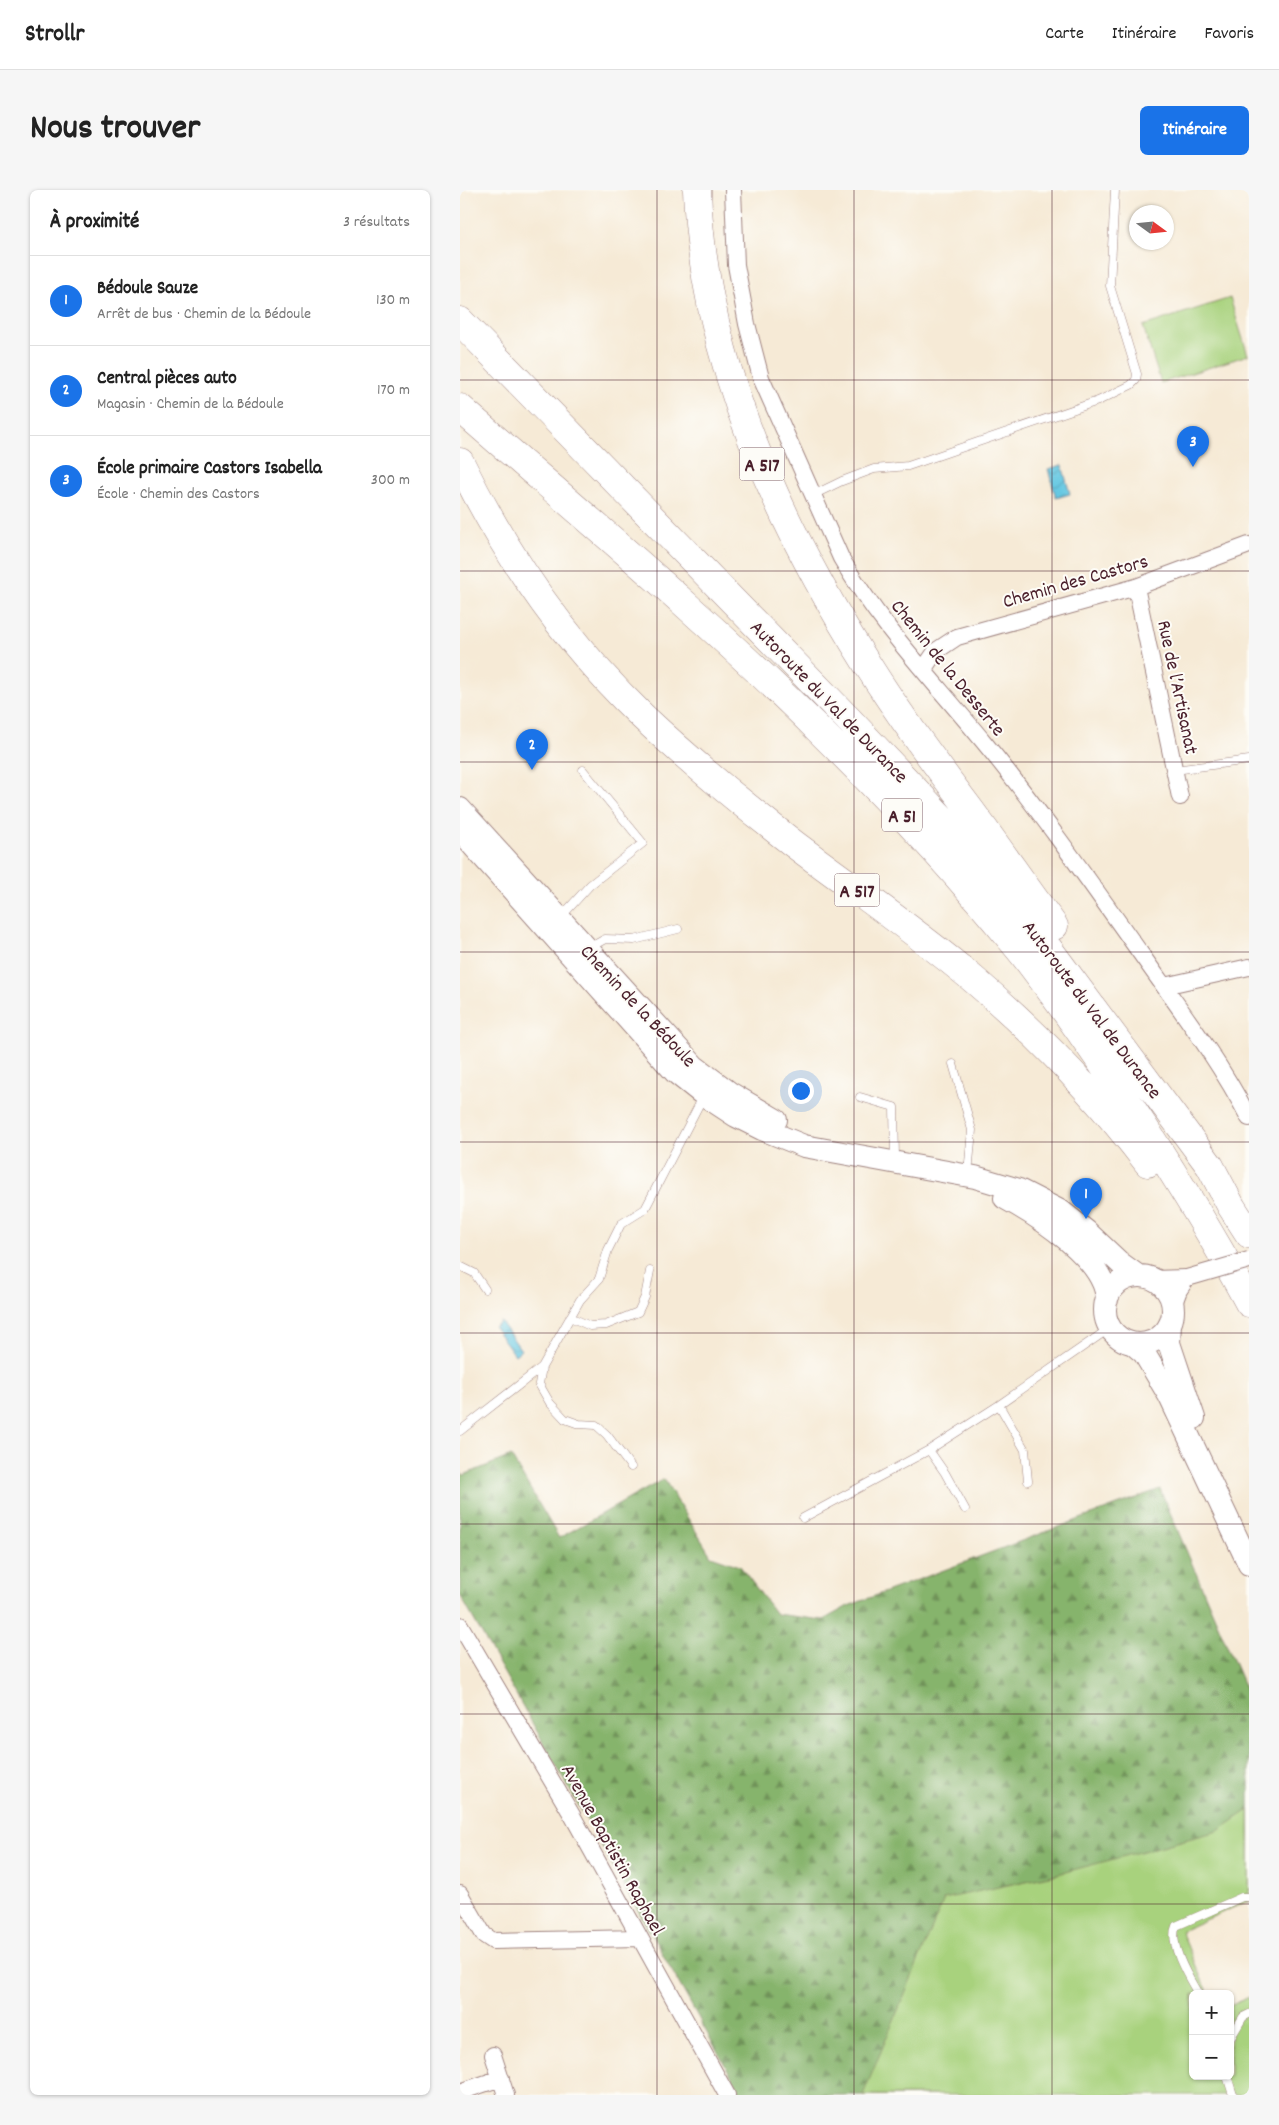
<!DOCTYPE html>
<html lang="fr">
<head>
<meta charset="utf-8">
<style>
  body { margin:0; font-family:Dekko,sans-serif; background:#f6f6f6; color:#222 }
  .controls { position:absolute; right:15px; bottom:15px; display:grid; overflow:hidden; border-radius:8px; box-shadow:0 1px 4px #0004 }
  .controls button { width:45px; height:45px; display:grid; place-items:center; padding:0; border:0; border-bottom:1px solid #e0e0e0; background:#fff; color:#222; font:25px sans-serif }
  .compass { position:absolute; left:669px; top:15px; width:45px; height:45px; border-radius:50%; background:#fff; box-shadow:0 1px 4px #0004; rotate:105deg }
  .you { position:absolute; left:340px; top:900px; width:18px; height:18px; margin:-12px; border:4px solid #fff; border-radius:50%; background:#1a73e8; box-shadow:0 0 0 8px #1a73e833 }
  .badge { display:grid; place-items:center; width:32px; height:32px; border-radius:50%; background:#1a73e8; color:#fff; font-size:16px; font-weight:700 }
  .pin { position:absolute; translate:-50% -41px; filter:drop-shadow(0 1px 2px #0008) }
  .pin::after { content:''; position:absolute; top:26px; width:18px; height:15px; background:inherit; clip-path:polygon(0 0,100% 0,50% 100%) }
  .list { margin:0; padding:0; list-style:none }
  h2 { display:flex; justify-content:space-between; align-items:center; height:65px; margin:0; padding:0 20px; font-size:21px }
  h2 small { font-size:16px; font-weight:400; color:#767676 }
  .list li { display:grid; grid-template-columns:32px 1fr auto; gap:15px; align-items:center; box-sizing:border-box; height:90px; padding:0 20px; border-top:1px solid #e0e0e0 }
  .list b { display:block; font-size:19px; white-space:nowrap }
  .list p { margin:0; font-size:16px; white-space:nowrap; color:#767676 }
  .list em { font-size:16px; font-style:normal; color:#767676 }
  .map { position:relative; flex:none; width:789px; height:1905px; overflow:hidden; border-radius:8px }
  header { display:flex; align-items:center; gap:30px; box-sizing:border-box; height:70px; padding:0 25px; background:#fff; border-bottom:1px solid #e0e0e0 }
  header strong { font-size:24px }
  nav { display:flex; gap:28px; margin-inline-start:auto; font-size:18px }
  .intro { display:flex; align-items:center; justify-content:space-between; box-sizing:border-box; height:120px; padding:0 30px }
  h1 { margin:0; font-size:35px }
  .button { padding:12px 22px; border-radius:8px; background:#1a73e8; color:#fff; font-size:18px; font-weight:700 }
  main { display:flex; gap:30px; padding:0 30px }
  aside { flex:1; background:#fff; border-radius:8px; box-shadow:0 1px 4px #0004 }
  .map>svg:first-child { display:block }
</style>
</head>
<body>
<header>
<strong>Strollr</strong>
<nav><a>Carte</a><a>Itinéraire</a><a>Favoris</a></nav>
</header>
<div class="intro"><h1>Nous trouver</h1><a class="button">Itinéraire</a></div>
<main>
<aside>
<h2>À proximité<small>3 résultats</small></h2>
<ul class="list">
<li><span class="badge">1</span><div><b>Bédoule Sauze</b><p>Arrêt de bus · Chemin de la Bédoule</p></div><em>130 m</em></li>
<li><span class="badge">2</span><div><b>Central pièces auto</b><p>Magasin · Chemin de la Bédoule</p></div><em>170 m</em></li>
<li><span class="badge">3</span><div><b>École primaire Castors Isabella</b><p>École · Chemin des Castors</p></div><em>300 m</em></li>
</ul>
</aside>
<div class="map">
<svg width="789" height="1905" viewBox="0 0 789 1905">
  <defs>
    <pattern id="forest-firs" width="22" height="20" patternUnits="userSpaceOnUse" patternTransform="scale(1.25)"><rect width="22" height="20" fill="#86b46c"/><path d="M5 1l3.5 6h-7zM16 11l3.5 6h-7z" fill="#709259"/></pattern>
    <pattern id="water-waves" width="16" height="10" patternUnits="userSpaceOnUse" patternTransform="scale(1.25)"><rect width="16" height="10" fill="#64c7e2"/><path d="M0 5q4-4 8 0t8 0" fill="none" stroke="#58aac2"/></pattern>
  </defs>
  <rect width="100%" height="100%" fill="#fdfcf7"/>
  <filter id="ink" filterUnits="userSpaceOnUse"><feTurbulence type="fractalNoise" baseFrequency=".02" numOctaves="2"/><feDisplacementMap in="SourceGraphic" scale="10" xChannelSelector="R" yChannelSelector="G"/><feConvolveMatrix kernelMatrix="1 2 1 2 8 2 1 2 1" color-interpolation-filters="sRGB"/></filter>
  <filter id="wash" filterUnits="userSpaceOnUse"><feTurbulence type="fractalNoise" baseFrequency=".0096" numOctaves="4" result="noise"/><feDisplacementMap in="SourceGraphic" scale="20" xChannelSelector="R" yChannelSelector="G"/><feGaussianBlur stdDeviation="1.12" result="paint"/><feColorMatrix in="noise" values="0 0 0 0 0 0 0 0 0 0 0 0 0 0 0 0 0 1.4 0 .05"/><feComposite in="paint" operator="in"/></filter>
  <g filter="url(#wash)">
    <rect width="100%" height="100%" fill="#f6ead6"/>
    <!-- forest -->
    <path fill="url(#forest-firs)" stroke="#686a4c" d="M 51,1266 L 99,1348 L 204,1289 L 251,1366 L 280,1376 L 316,1424 L 363,1430 L 388,1416 L 700,1299 L 789,1507 L 789,1701 L 598,1684 L 543,1696 L 476,1905 L 282,1905 L 0,1405 L 0,1283 L 4,1285 Z"/>
    <!-- green -->
    <path fill="#a8d27d" stroke="#797854" d="M 770,108 L 788,165 L 701,193 L 683,136 Z
      M 789,1620 L 789,1713 L 788,1711 L 721,1741 L 748,1804 L 733,1804 L 733,1886 L 770,1886 L 770,1816 L 789,1807 L 789,1905 L 403,1905 L 484,1709 L 598,1684 L 758,1641 Z"/>
    <!-- water -->
    <path fill="url(#water-waves)" stroke="#577386" d="M 602,275 L 610,304 L 596,308 L 588,279 Z
      M 41,1132 L 61,1160 L 55,1165 L 34,1137 Z"/>
  </g>
  <g filter="url(#ink)">
    <g fill="none" stroke-linecap="round" stroke-linejoin="round">
      <defs>
        <path id="lane" d="M 353,305 L 382,291 L 414,279 L 448,276 L 638,211 L 671,195 L 676,190 L 677,184 L 650,96 L 655,0
          M 715,580 L 789,570
          M 101,727 L 130,695 L 183,653 L 123,580
          M 129,758 L 145,749 L 174,750 L 218,739
          M 493,874 L 512,940 L 508,984
          M 400,907 L 434,917 L 435,969
          M 0,1076 L 14,1083 L 25,1099
          M 110,1127 L 130,1136 L 146,1135 L 178,1122 L 185,1107 L 190,1081
          M 82,1177 L 79,1194 L 90,1213 L 105,1229 L 119,1234 L 136,1235 L 147,1245 L 171,1277
          M 539,1215 L 565,1260 L 568,1291
          M 0,1241 L 82,1177 L 120,1110 L 139,1089 L 148,1060 L 161,1034 L 185,1019 L 243,907
          M 469,1260 L 485,1283 L 505,1319
          M 343,1328 L 469,1260 L 539,1215 L 650,1138
          M 738,1804 C 729,1788 708,1754 716,1736 L 782,1707 L 789,1707
          M 770,1849 L 783,1827 L 789,1824
          M 767,1886 L 773,1905"/>
        <path id="street" d="M 273,0 L 276,75 L 287,134 L 301,188 L 381,368 C 420,436 474,491 523,551 C 579,619 630,692 681,764 C 719,818 759,870 789,928
          M 676,397 L 720,607
          M 463,480 L 476,461 L 497,447 L 676,397 L 789,355
          M 704,796 L 789,777
          M 692,1089 L 727,1088
          M 713,1116 L 719,1100 L 727,1088
          M 0,1435 L 112,1625 L 267,1905
          M 0,1704 L 24,1745 L 33,1751 L 179,1748
          M 33,1865 L 46,1905
          M 0,1902 L 41,1888"/>
        <path id="secondary" d="M 0,619 L 234,876 L 270,903 L 316,930
          M 0,641 L 215,882 L 244,905 L 276,926 L 302,939 L 344,956 L 515,987 L 559,1000 L 602,1022 L 626,1041 L 660,1073 L 678,1086
          M 545,1008 C 578,1026 646,1069 647,1110
          M645 1120a34 34 0 1 1 68 0a34 34 0 1 1-68 0Z
          M 710,1134 L 709,1153 L 734,1228
          M 672,1153 L 684,1163 L 710,1207 L 789,1374"/>
        <path id="highway" d="M 237,0 C 243,169 318,333 407,474 C 439,525 475,573 511,621 C 539,659 566,698 594,736
          M 0,131 L 389,530 L 490,637 L 576,742 L 750,976 L 771,1016 L 789,1044
          M 0,218 C 121,324 246,427 360,541 C 431,611 500,686 563,764 C 606,820 646,878 684,937 C 721,995 757,1053 789,1113
          M 0,272 C 46,366 106,453 182,526 C 230,571 282,614 334,654 C 394,699 456,741 513,789 C 578,844 636,905 688,973"/>
      </defs>
      <!-- lane casing -->
      <use href="#lane" stroke="#a08480" stroke-width="9"/>
      <!-- street casing -->
      <use href="#street" stroke="#a08480" stroke-width="18"/>
      <!-- secondary casing -->
      <use href="#secondary" stroke="#a08480" stroke-width="24"/>
      <!-- highway casing -->
      <use href="#highway" stroke="#a08480" stroke-width="29"/>
      <!-- lane -->
      <use href="#lane" stroke="#fff" stroke-width="8"/>
      <!-- street -->
      <use href="#street" stroke="#fff" stroke-width="16"/>
      <!-- secondary -->
      <use href="#secondary" stroke="#fff" stroke-width="22"/>
      <!-- highway -->
      <use href="#highway" stroke="#fff" stroke-width="28"/>
      <defs>
        <path id="street-bridge" d="M 727,1088 L 789,1070"/>
      </defs>
      <!-- street-bridge casing -->
      <use href="#street-bridge" stroke="#a08480" stroke-width="18" stroke-linecap="butt"/>
      <!-- street-bridge -->
      <use href="#street-bridge" stroke="#fff" stroke-width="16"/>
    </g>
  </g>
  <!-- grid -->
  <path fill="none" stroke="#4a1f2b" stroke-width="1" stroke-opacity="0.55" d="M 197,0 L 197,1905M 394,0 L 394,1905M 592,0 L 592,1905M 0,190 L 789,190M 0,381 L 789,381M 0,572 L 789,572M 0,762 L 789,762M 0,952 L 789,952M 0,1143 L 789,1143M 0,1334 L 789,1334M 0,1524 L 789,1524M 0,1714 L 789,1714"/>
  <g text-anchor="middle" stroke-width="4" stroke-linejoin="round" paint-order="stroke">
    <!-- shield labels -->
    <g fill="#fdfcf7" stroke="#806168" stroke-width="1">
      <rect x="279.5" y="257.5" width="45" height="33" rx="4"/>
      <rect x="422" y="608.5" width="40" height="33" rx="4"/>
      <rect x="374.5" y="683.5" width="45" height="33" rx="4"/>
    </g>
    <g font-size="19" font-weight="bold" fill="#4a1f2b">
      <text x="302" y="281">A 517</text>
      <text x="442" y="632">A 51</text>
      <text x="397" y="707">A 517</text>
    </g>
    <!-- street labels -->
    <g font-size="20" fill="#4a1f2b" stroke="#fdfcf7">
      <text transform="translate(615 390) rotate(-16)" y="7">Chemin des Castors</text>
      <text transform="translate(489 477) rotate(51)" y="7">Chemin de la Desserte</text>
      <text transform="translate(719 497) rotate(78)" y="7">Rue de l’Artisanat</text>
      <text transform="translate(370 511) rotate(46)" y="7">Autoroute du Val de Durance</text>
      <text transform="translate(179 815) rotate(47)" y="7">Chemin de la Bédoule</text>
      <text transform="translate(633 819) rotate(53)" y="7">Autoroute du Val de Durance</text>
      <text transform="translate(154 1659) rotate(61)" y="7">Avenue Baptistin Raphael</text>
    </g>
  </g>
</svg>
<div class="controls">
<button>+</button>
<button>−</button>
</div>
<svg class="compass" viewBox="-18 -18 36 36"><path d="M0-13l5 13h-10z" fill="#e53935"/><path d="M0 13l5-13h-10z" fill="#767676"/></svg>
<div class="you"></div>
<div class="pin badge" style="left:626px;top:1029px">1</div>
<div class="pin badge" style="left:72px;top:580px">2</div>
<div class="pin badge" style="left:733px;top:277px">3</div>
</div>
</main>
</body>
</html>
